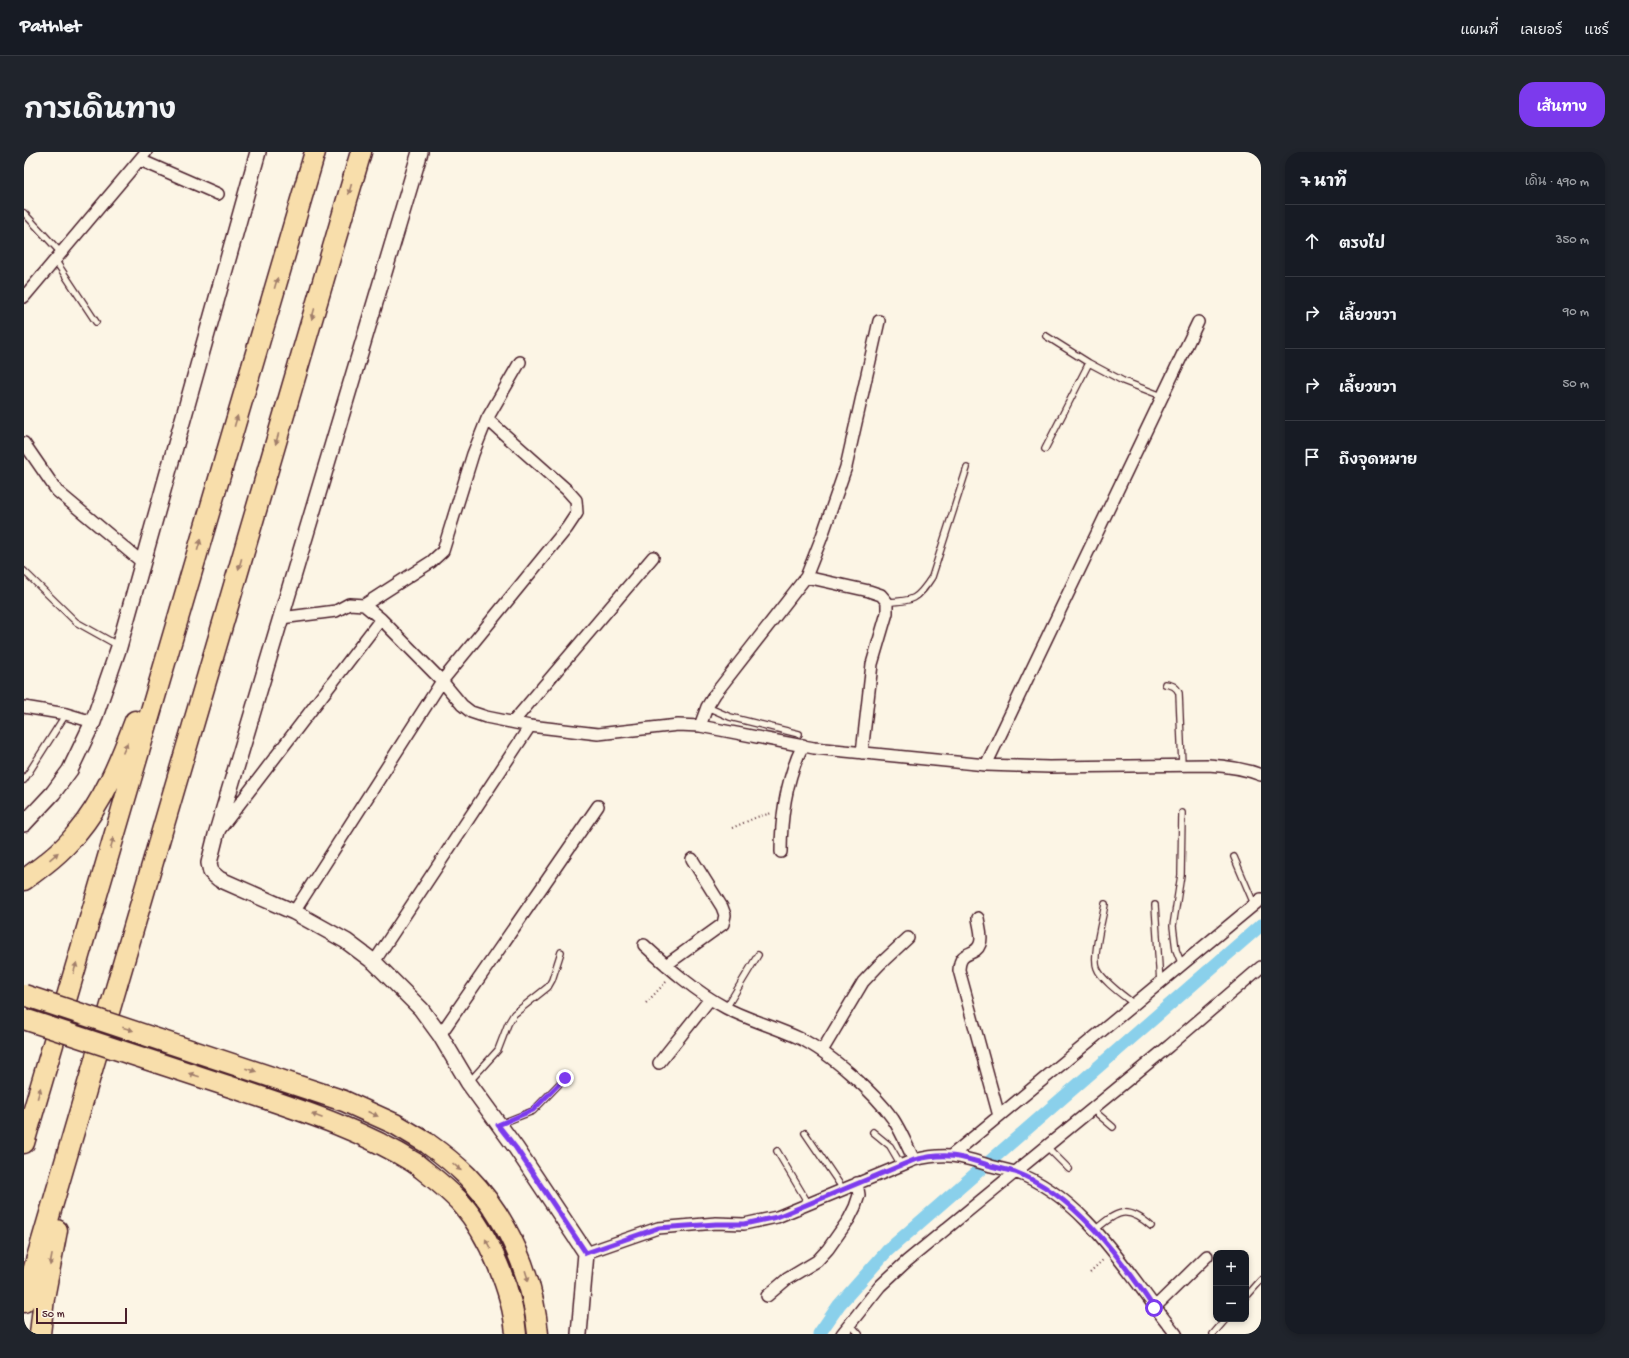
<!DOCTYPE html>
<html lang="th">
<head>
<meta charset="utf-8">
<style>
  body { margin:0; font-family:"Gochi Hand","Playpen Sans Thai",sans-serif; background:#20242c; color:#f1f3f6 }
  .controls { position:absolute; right:12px; bottom:12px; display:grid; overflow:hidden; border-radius:8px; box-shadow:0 2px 6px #0003 }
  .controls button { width:36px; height:36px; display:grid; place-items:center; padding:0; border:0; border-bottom:1px solid #363941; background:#171b24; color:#f1f3f6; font:20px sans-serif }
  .scale { position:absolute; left:12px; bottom:10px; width:91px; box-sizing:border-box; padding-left:4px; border:2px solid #4a1f2b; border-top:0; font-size:11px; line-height:14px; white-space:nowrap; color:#4a1f2b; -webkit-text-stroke:3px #fcf5e5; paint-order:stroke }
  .stop { position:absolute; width:12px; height:12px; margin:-9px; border:3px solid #7c3aed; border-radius:50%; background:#fff }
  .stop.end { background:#7c3aed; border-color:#fff; box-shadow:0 1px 4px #0008 }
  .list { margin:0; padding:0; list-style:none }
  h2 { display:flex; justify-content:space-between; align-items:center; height:52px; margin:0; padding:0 16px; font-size:17px }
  h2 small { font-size:13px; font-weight:400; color:#9ea1a6 }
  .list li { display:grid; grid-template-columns:26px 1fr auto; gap:12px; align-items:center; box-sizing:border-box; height:72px; padding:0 16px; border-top:1px solid #363941 }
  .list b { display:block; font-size:15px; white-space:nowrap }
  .list em { font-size:13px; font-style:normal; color:#9ea1a6 }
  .icon { flex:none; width:22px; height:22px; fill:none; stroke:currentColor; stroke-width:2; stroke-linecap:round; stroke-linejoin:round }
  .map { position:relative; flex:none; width:1237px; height:1182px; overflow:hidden; border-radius:16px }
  header { display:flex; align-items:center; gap:24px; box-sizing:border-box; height:56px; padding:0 20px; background:#171b24; border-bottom:1px solid #363941 }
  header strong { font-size:19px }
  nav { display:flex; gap:22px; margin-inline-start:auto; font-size:14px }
  .intro { display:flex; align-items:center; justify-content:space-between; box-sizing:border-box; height:96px; padding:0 24px }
  h1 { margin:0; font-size:28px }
  .button { padding:10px 18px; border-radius:16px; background:#7c3aed; color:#fff; font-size:14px; font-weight:700 }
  main { display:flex; gap:24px; padding:0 24px }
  aside { flex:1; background:#171b24; border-radius:16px; box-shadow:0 2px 6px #0003 }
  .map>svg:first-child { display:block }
</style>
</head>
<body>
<header>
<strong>Pathlet</strong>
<nav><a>แผนที่</a><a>เลเยอร์</a><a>แชร์</a></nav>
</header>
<div class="intro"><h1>การเดินทาง</h1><a class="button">เส้นทาง</a></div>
<main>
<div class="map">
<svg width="1237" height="1182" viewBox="0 0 1237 1182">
  <rect width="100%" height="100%" fill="#fcf5e5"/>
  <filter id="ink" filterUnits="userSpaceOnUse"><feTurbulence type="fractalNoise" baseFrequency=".025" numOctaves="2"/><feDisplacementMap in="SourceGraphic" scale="8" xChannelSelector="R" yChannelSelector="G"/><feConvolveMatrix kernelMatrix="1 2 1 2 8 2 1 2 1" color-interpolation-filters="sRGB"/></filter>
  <g filter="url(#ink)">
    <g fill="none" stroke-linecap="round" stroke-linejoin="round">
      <!-- canal -->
      <path stroke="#8ad0eb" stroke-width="13" d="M 795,1182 L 815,1153 L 863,1099 L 1237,773"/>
      <defs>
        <path id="service" d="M 0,61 L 37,101
          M 31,108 L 72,170
          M 1022,184 L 1065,211 L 1099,229 L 1138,244
          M 1021,297 L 1065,211
          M 0,419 L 52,470 L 95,494
          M 863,450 C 890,449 893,448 908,425 L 943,316
          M 1141,532 C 1148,533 1152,534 1155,541 L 1158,613
          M 683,555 L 706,565 L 775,582
          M 0,628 L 42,562
          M 1158,661 L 1157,723 L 1149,774 L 1152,798 L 1158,813
          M 1210,705 L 1230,752
          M 1081,752 C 1079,766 1068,803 1073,816 C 1077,828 1100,844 1110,852
          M 1131,753 L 1136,831
          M 702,856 L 734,803
          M 445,930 L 474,898 L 484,872 L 490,862 L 524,835 L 528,828 L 537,800
          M 1068,957 L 1089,975
          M 476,972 L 509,959 L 541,926
          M 849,980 L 866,994 L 877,1013
          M 781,981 L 819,1037
          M 1023,995 L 1045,1017
          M 753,999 L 784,1051
          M 1071,1078 C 1093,1059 1103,1053 1127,1074
          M 1222,1145 L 1237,1128
          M 826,1172 L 835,1182
          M 1189,1182 L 1202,1167"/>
        <path id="minor" d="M 116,8 L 194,42
          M 0,145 L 122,0
          M 463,267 L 496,210
          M 0,291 L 33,339 L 119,411
          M 782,425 L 845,439 L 857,443 L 863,450 L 863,461 L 848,512 L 838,601
          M 257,466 L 312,459 L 325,452 L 340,453 L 357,467 L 418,529 L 438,553 L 447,560 L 462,565 L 506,574 L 574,582 L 654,573 L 676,574 L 790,596 L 962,613 L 1025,615 L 1184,613 C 1203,614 1219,616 1237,623
          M 0,555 L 42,562 L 69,570
          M 489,570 L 629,405
          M 676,574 L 683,555 L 691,542 L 782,425 L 797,387 L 822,315 L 855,169
          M 962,613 L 1174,170
          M 197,676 L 357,467
          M 757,700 C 757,663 762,627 779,593
          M 270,760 L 418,529 L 543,376 L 553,361 L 552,348 L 543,338 L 463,267 L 449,302 L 419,399 L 407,410 L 340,453
          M 954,766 C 955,774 959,784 956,792 C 951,806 936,796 935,818 L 975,964
          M 620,793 C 645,816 672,840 702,856 C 725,868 751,875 775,886 C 805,900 850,940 869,967 C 877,979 883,994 890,1008
          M 350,810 L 506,574
          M 642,813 L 699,772 L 701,763 L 698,755 L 668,707
          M 416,883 L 574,654
          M 798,899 L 839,830 L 855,813 L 884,786
          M 635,911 L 686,847
          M 928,1003 L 1237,747
          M 562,1101 L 634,1076 L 692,1071 L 720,1072 L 753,1065 L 890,1008 C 922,1000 937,1004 967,1014 C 975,1016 983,1018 991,1020 C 1063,1046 1106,1126 1152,1182
          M 743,1144 L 763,1127 L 793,1109 L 804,1097 L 825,1067 L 831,1055 L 835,1043 L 833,1031
          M 1130,1156 L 1183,1104
          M 818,1182 L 856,1134 L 883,1109 L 1145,894 L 1237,815"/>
        <path id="secondary" d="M 396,0 L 192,683 L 185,711 L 187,720 L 195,727 L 270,760 L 322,789 L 350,810 L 397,857 L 416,883 L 444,930 L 492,996 L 562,1101 L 555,1182
          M 0,672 L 29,641 L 46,618 L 69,570 L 95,495 L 234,0"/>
        <path id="motorway" d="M 0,728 C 19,714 38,700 52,682 C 80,649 96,609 111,569
          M 0,991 L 291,0
          M 403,991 C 417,1001 431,1012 443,1024 C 484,1066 509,1124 514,1182
          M 391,1011 C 407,1024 423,1036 437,1051 C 465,1083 489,1140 492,1182
          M 0,1150 L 337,0
          M 16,1182 L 20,1146 L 33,1078"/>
      </defs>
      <!-- service casing -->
      <use href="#service" stroke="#4a1f2b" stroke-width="8"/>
      <!-- minor casing -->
      <use href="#minor" stroke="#4a1f2b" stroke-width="14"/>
      <!-- secondary casing -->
      <use href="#secondary" stroke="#4a1f2b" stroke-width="18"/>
      <!-- motorway casing -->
      <use href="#motorway" stroke="#4a1f2b" stroke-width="23"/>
      <!-- path -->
      <path stroke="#4a1f2b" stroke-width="2" stroke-dasharray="1 3" stroke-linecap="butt" d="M 708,676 L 733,665 L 748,661
        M 622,851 L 643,829
        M 1066,1120 L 1080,1107"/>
      <!-- service -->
      <use href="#service" stroke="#fcf5e5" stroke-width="5.5"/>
      <!-- minor -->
      <use href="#minor" stroke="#fcf5e5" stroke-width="11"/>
      <!-- secondary -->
      <use href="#secondary" stroke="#fcf5e5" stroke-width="15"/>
      <!-- motorway -->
      <use href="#motorway" stroke="#f8deab" stroke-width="20"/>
      <defs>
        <path id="motorway-bridge" d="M 0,843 L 320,949 L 371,972 L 403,991
          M 0,867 C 68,890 136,912 204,934 C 269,956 333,975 391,1011"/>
      </defs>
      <!-- motorway-bridge casing -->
      <use href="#motorway-bridge" stroke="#4a1f2b" stroke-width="23" stroke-linecap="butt"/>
      <!-- motorway-bridge -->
      <use href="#motorway-bridge" stroke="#f8deab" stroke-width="20"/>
    </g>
    <!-- one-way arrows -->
    <defs><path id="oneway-solid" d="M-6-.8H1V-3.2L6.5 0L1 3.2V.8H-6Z"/></defs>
    <g fill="#a17e6b">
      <use href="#oneway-solid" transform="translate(326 37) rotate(106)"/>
      <use href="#oneway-solid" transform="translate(252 131) rotate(-74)"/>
      <use href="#oneway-solid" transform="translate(289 162) rotate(106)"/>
      <use href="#oneway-solid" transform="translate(212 269) rotate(-74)"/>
      <use href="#oneway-solid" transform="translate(253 287) rotate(106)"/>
      <use href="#oneway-solid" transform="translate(175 393) rotate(-74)"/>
      <use href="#oneway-solid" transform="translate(216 412) rotate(106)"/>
      <use href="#oneway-solid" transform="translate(101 596) rotate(-67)"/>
      <use href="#oneway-solid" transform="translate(88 691) rotate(-74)"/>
      <use href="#oneway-solid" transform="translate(30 704) rotate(-41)"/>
      <use href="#oneway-solid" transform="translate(51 816) rotate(-74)"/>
      <use href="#oneway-solid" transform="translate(104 877) rotate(18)"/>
      <use href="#oneway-solid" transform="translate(227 918) rotate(18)"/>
      <use href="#oneway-solid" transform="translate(170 923) rotate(-162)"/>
      <use href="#oneway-solid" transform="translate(15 941) rotate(-74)"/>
      <use href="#oneway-solid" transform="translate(349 962) rotate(25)"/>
      <use href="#oneway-solid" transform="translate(293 964) rotate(-159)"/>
      <use href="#oneway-solid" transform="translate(433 1015) rotate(42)"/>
      <use href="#oneway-solid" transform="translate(464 1092) rotate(-118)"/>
      <use href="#oneway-solid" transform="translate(27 1108) rotate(101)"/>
      <use href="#oneway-solid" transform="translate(503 1124) rotate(72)"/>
    </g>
  </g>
  <g fill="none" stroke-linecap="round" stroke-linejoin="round" filter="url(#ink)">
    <!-- route -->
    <path stroke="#7c3aed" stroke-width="5" d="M 541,926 L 509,958 L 474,973 L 492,996 L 562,1101 L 634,1076 L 692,1072 L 720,1072 L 753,1065 L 890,1008 C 922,1000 937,1004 967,1014 C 975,1016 983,1018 991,1020 C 1050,1042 1096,1105 1130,1156"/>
  </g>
</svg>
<div class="controls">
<button>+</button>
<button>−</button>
</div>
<div class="scale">50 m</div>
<div class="stop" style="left:1130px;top:1156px"></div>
<div class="stop end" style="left:541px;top:926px"></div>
</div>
<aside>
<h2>7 นาที<small>เดิน · 490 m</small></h2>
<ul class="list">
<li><svg class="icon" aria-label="ahead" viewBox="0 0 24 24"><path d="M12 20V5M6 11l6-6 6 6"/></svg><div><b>ตรงไป</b></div><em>350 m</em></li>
<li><svg class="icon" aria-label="right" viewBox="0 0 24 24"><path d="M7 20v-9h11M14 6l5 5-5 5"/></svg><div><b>เลี้ยวขวา</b></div><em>90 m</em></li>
<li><svg class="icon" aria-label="right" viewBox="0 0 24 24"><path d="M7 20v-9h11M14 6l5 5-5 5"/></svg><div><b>เลี้ยวขวา</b></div><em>50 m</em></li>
<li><svg class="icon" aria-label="arrive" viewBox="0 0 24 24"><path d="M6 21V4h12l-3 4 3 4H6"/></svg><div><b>ถึงจุดหมาย</b></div></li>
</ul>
</aside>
</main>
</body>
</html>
